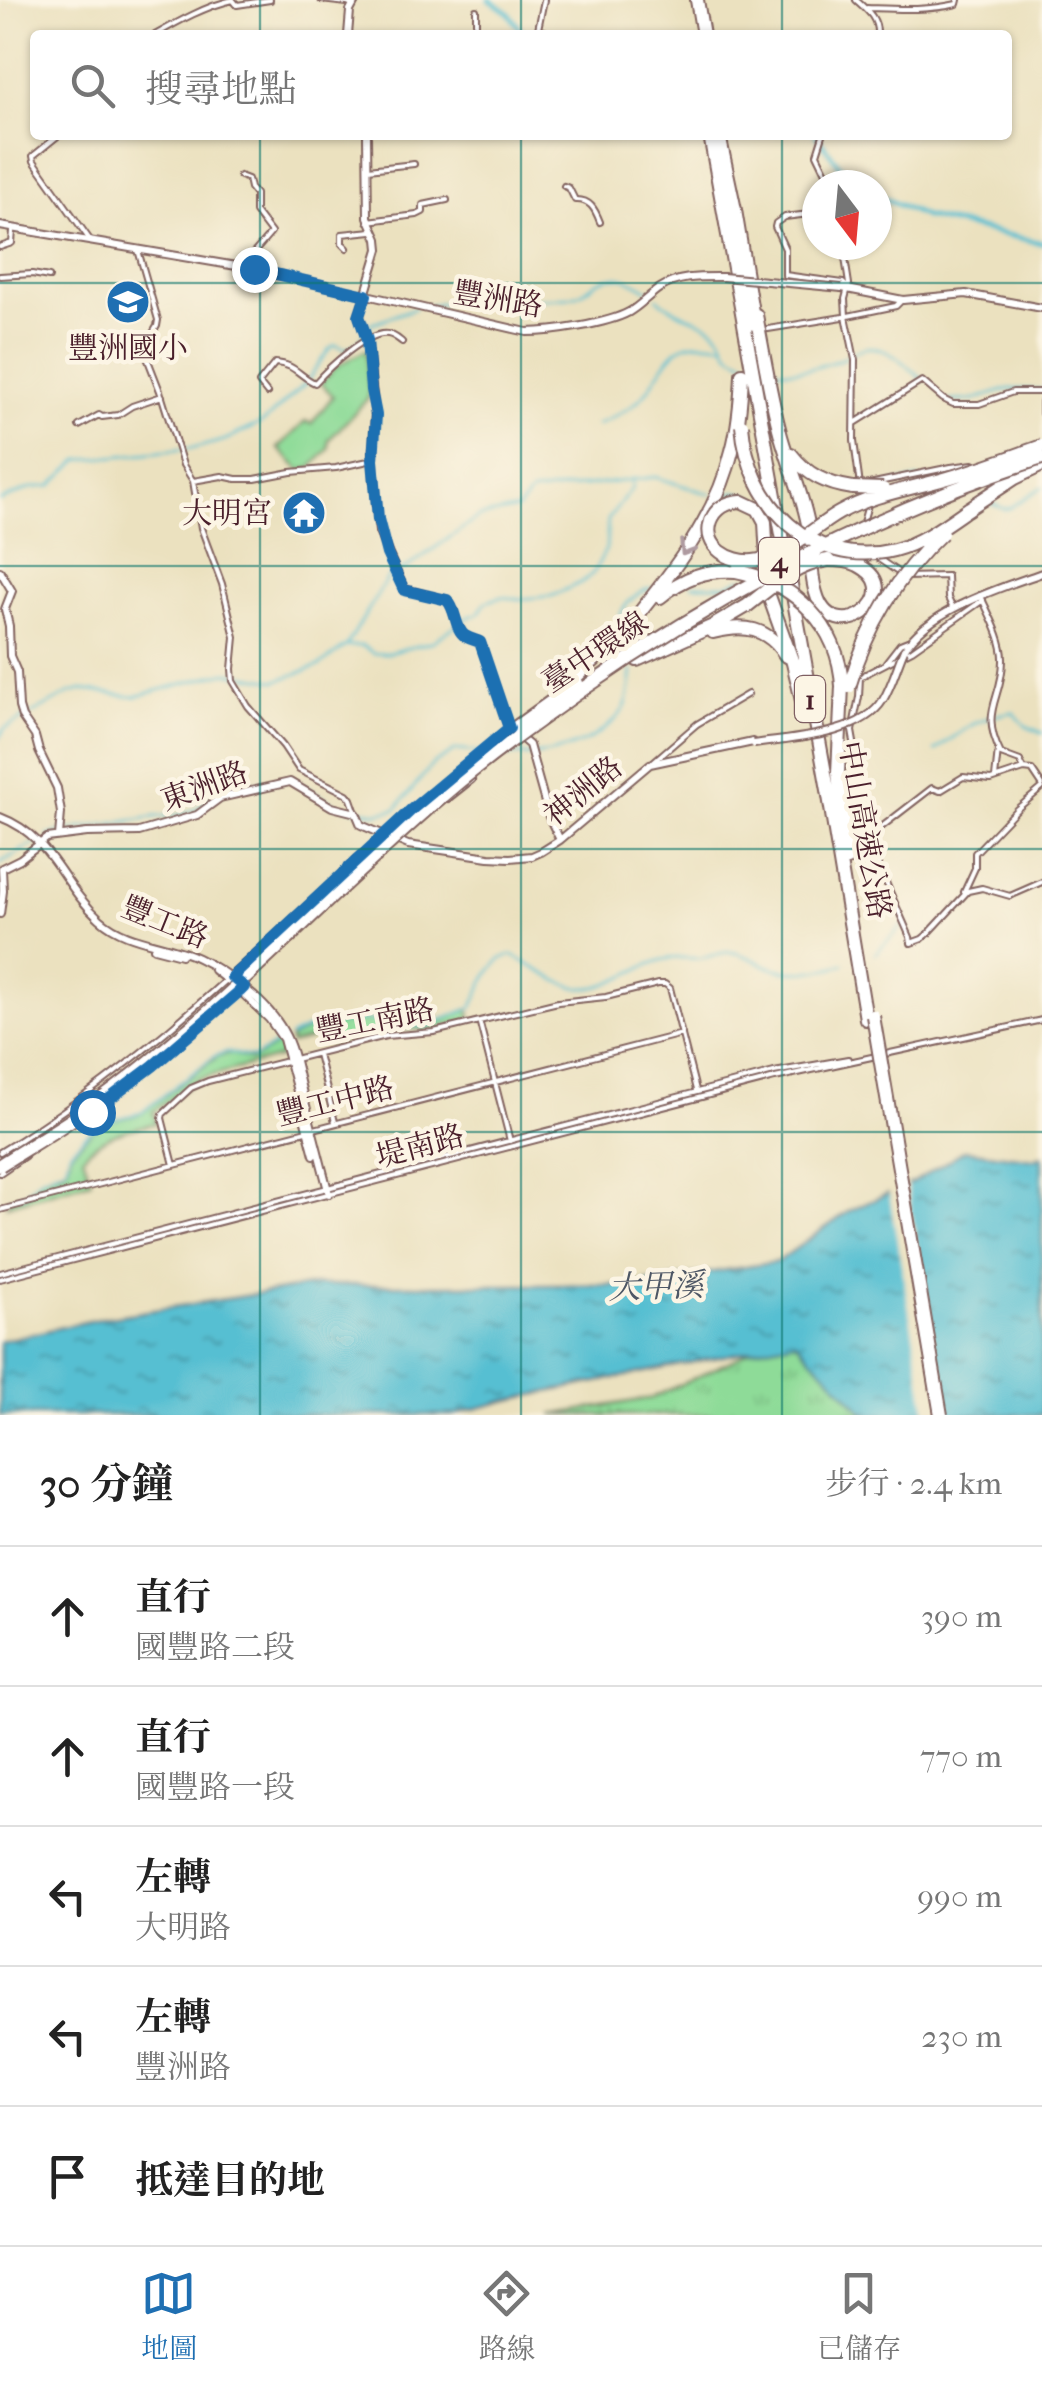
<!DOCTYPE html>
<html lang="zh-TW">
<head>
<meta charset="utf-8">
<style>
  body { margin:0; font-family:"IM FELL French Canon","Noto Serif TC",serif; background:#f2f2f2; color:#222 }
  .compass { position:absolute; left:802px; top:170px; width:90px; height:90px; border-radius:50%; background:#fff; box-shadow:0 2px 8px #0004; rotate:164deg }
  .stop { position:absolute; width:30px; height:30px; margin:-22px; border:8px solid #1f6fb2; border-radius:50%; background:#fff }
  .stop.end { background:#1f6fb2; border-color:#fff; box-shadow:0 2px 10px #0008 }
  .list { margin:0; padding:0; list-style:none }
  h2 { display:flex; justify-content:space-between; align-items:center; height:130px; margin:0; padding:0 40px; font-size:42px }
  h2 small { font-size:32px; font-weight:400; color:#767676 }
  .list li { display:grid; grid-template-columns:65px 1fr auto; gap:30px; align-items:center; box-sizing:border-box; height:140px; padding:0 40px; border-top:2px solid #e0e0e0 }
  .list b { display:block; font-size:38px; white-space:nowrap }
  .list p { margin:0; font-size:32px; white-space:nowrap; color:#767676 }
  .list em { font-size:32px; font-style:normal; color:#767676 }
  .icon { flex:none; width:55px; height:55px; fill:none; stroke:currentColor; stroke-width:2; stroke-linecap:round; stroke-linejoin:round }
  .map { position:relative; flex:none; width:1042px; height:1415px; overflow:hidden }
  .search { position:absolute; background:#fff; box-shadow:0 2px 8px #0004; left:30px; right:30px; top:30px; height:110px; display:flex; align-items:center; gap:25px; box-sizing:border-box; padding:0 35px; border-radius:10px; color:#767676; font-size:38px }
  .sheet { height:830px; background:#fff }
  nav { display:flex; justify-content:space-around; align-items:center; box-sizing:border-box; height:140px; border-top:2px solid #e0e0e0; background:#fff; font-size:28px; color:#767676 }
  nav a { display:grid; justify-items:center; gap:5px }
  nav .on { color:#1f6fb2 }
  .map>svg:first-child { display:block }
</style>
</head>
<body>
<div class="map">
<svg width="1042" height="1415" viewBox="0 0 1042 1415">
  <defs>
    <pattern id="grass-tufts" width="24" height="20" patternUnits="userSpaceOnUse" patternTransform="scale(2.5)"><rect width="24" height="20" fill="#8edb98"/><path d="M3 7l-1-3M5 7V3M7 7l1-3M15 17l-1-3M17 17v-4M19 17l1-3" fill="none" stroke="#7cbc83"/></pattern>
    <pattern id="water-ripples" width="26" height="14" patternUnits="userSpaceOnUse" patternTransform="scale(2.5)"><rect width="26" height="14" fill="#56bfd2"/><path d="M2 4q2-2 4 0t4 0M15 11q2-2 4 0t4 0" fill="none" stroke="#499bab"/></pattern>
  </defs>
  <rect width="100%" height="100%" fill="#fcf5e5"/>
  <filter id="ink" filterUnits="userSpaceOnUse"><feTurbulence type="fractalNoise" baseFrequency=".01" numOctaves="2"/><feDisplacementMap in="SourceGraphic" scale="20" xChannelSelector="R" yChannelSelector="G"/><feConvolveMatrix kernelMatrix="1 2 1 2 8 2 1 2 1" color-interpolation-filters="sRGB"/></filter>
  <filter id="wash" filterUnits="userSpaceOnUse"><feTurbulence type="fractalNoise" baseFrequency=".0048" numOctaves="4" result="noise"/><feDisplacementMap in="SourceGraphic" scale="40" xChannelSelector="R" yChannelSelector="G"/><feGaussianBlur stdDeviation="2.25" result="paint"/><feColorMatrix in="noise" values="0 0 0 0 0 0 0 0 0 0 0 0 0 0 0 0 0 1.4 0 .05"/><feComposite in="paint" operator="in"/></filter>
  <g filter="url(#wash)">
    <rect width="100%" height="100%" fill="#ebe1bf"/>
    <!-- grass -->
    <path fill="url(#grass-tufts)" stroke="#6c7d62" stroke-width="2.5" d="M 811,1315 L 989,1415 L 552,1415 L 652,1398 L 735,1359 Z"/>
    <!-- park -->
    <path fill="#8edb98" stroke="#6c7d62" stroke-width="2.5" d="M 366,350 L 369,397 L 329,440 L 329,449 L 310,469 L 300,470 L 278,448 L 306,421 L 311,424 L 333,396 L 321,383 L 337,366 Z
      M 469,1009 L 471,1016 L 469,1020 L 430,1030 L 392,1029 L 329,1045 L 326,1035 L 291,1044 L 290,1039 L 312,1027 L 369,1020 L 428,1026 Z
      M 280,1043 L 283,1054 L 281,1057 L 199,1079 L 153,1112 L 156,1123 C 126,1131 105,1132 83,1156 L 91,1181 L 7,1205 L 9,1199 L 25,1194 L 41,1178 L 65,1170 L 68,1166 L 71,1152 L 93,1130 L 114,1120 L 140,1114 L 218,1056 L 231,1053 L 252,1060 Z"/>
    <!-- water -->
    <path fill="url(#water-ripples)" stroke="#506f7e" stroke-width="2.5" d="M 965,1150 L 1034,1159 L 1042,1156 L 1042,1415 L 866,1415 L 796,1341 L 505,1401 L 453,1415 L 0,1415 L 0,1341 L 103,1318 L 316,1285 L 630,1285 L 777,1262 L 849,1211 L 914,1182 Z"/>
    <!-- pier -->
    <path fill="#ebe1bf" d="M 906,1180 L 946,1415 L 927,1415 L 888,1188 Z"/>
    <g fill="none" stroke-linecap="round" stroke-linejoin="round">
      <!-- stream -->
      <path stroke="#56bfd2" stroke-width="2.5" d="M 657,298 C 666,304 675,311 685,315 C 695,319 705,322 714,329 C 731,343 718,352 746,361
        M 428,306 L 508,292 C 521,302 561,299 577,295 C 584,293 591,286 597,282 C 616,271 632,280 648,290
        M 773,369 C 800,373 817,368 842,359 C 849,356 856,350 864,348 C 885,343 910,368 924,381
        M 950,401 L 973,400 L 1009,389 L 1042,390
        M 597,425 C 612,418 633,408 644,395 C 671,360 669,334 723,345
        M 887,486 L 919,479
        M 722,495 L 736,492 L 755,498
        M 0,501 L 31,488 L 51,486 L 79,460 L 196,448 L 225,440 L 253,427 L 265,421 L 305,384 L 330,348 L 335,345 L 347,349 L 359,342 L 370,324 L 415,308
        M 990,503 L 1005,509 L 1010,508 L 1042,487
        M 692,585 L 727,585 L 742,578
        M 619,629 C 616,610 634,593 651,588
        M 347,645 L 390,574 L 405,569 L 479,517 L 518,509 L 531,493 L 655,477 L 710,494
        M 0,738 L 4,729 L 70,693 L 83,690 L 134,697 L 226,672 L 276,681 L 319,666 L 346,646 L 362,646 L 373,653 L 384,654 L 432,642 L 468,617 L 478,614 L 486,602 L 501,597 L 520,599 L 552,596 L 584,581 L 594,572 L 606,549 L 608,520 L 632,488 L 632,478
        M 935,751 C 965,729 975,718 1013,712 L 1026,726 L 1042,733
        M 504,755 C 546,759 599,745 624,709 C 630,700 630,683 632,671
        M 293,780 L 338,806
        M 345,807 L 377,813 L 396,809 L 432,765 L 456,750 L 476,752
        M 48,836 L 63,831 L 154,817 L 179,815 L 196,809 L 214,795 L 237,786 L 285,780
        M 0,863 L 37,842
        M 875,954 L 901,927
        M 290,1037 L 313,1026 L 366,1020 L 426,1026 L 472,1008 C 481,990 490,958 512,955 C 531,965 561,986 582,988 C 608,990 638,966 662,960 C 674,956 689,959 701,958 C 711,957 721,952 731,952 C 743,953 756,961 767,966 C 789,975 821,972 844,964
        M 20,1195 L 25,1194 L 40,1178 L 66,1167 L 70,1151 L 87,1134 L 103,1122 L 141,1113 L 215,1056 L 227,1052 L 253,1058 L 283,1040"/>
      <!-- canal -->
      <path stroke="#56bfd2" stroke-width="5" d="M 490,0 L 509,13 L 524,35
        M 816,135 L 846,174 L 862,185
        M 877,195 L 925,217 L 1042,243"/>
    </g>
  </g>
  <g filter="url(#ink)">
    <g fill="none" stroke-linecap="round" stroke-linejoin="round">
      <defs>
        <path id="minor" d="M 321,0 L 347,3 L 352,5
          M 544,0 L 538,29 L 555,35
          M 856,0 C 867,10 878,18 877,35
          M 867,8 C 897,9 927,11 957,4 L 958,0
          M 155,35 C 179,21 206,6 233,0 L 237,5 L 270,0
          M 476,35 L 476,10
          M 59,135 L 33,156 L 34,161 L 90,240
          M 823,135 L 817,154 L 832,185
          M 368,169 L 414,164
          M 240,176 L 248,179 L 250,188 L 255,194 L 255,212 L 271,233 L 252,255 L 254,269
          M 564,186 L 569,188 L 575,200 C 590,199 595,209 600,222
          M 817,213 L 785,217 L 776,223 L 775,227 L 785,249 L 785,275 L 843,283 L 848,288
          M 368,221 L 417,215 L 423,212 L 423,205 L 447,200
          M 843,245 L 849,284 L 845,299 L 846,316 L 855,360 L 854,441 L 860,486
          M 0,247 L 12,243 L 13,231
          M 347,248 L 342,243 L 342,234 L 372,231
          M 138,250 L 158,320 L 157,326 L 146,345 L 146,355 L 160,391 L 183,465 L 193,481 L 201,528 L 222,584 L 235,637 L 232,669 L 233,681 L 248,706 L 283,746 L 299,770 L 347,794 L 351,799 L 356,813
          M 0,276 L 32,274 L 49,277
          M 768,329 L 843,317 L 896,306 L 900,302
          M 267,393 L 259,383 L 275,363 C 295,364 299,376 315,383 C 328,368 367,331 388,334 C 394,335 397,338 402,342
          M 1042,402 L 1042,413
          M 855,423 L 922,381 L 943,399 L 953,404 L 979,404 L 1013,392 L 1042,392
          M 79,426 L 99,415 L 102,417 L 118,415 L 132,406 L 162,396
          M 193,481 L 222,476 L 236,479 L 255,479 L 291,472 L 336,468 L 373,460
          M 869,484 L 951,467 L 973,464
          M 862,526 L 869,501
          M 873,555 L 905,577 L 947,576 L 948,598 L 953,609
          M 983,601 C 991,618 1004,642 1003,661 C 1002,701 979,710 1001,754 L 1020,761 L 1024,769
          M 886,662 L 900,644 L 910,640
          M 654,761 L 697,724 L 748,694
          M 995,778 L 998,750
          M 845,792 L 852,778 L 857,759 L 852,731 L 859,697 L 860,677 L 912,650 L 983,600 L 980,595
          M 448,799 L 472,780
          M 849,816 L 870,846 L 910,937 L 911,943 L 922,939 L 929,933 L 968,891 L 982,888 L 1010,896 L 1042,882
          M 866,839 L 932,788 L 940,791 L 963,777 L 991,780 L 1024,769 L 1032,770 L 1042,785
          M 964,892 L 975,868 L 975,853 L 1017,809 L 1042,788
          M 480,1024 L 510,1141
          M 318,1054 L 335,1122
          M 0,1152 C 145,1064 258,950 381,837 C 422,799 467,765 509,728
          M 174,1165 L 162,1118 L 163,1114 L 191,1088 L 208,1081 L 386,1036 L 434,1032 L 558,1002 L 606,997 L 658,984 L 665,984 L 670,988 L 696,1090
          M 0,1173 L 25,1156
          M 0,1210 L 682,1034
          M 0,1273 L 774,1072 L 848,1059
          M 0,1279 L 775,1078 L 1042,1020"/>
        <path id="tertiary" d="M 348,35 L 350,11 L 356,0
          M 367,135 L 368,217 L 378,239 L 379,249 L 359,316 L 367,339 L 375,415 L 373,460 L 379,532 L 404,589 L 447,600 C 457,610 454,628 465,636 C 470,639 476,640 480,642 L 509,728 L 529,745 L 549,817 L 560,840
          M 0,226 L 254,269 L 527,332 C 552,332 607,324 629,312 C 640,306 649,295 660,288 C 679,276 701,277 723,277
          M 842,288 L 903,300 L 966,294 L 1042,308
          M 0,571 L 12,591 L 5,609 L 9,626 L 10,656 L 17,672 L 19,707 L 22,717 L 35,736 L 39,751 L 57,788 L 61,813 L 59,836
          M 904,650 C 928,610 1000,588 1042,573
          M 0,817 C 53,837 61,885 100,919 C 128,944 166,942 198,958 C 227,972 269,1003 284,1032 C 294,1049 297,1071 302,1090 C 311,1125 320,1159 329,1194
          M 0,914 L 3,891 L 2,868 L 20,859 L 47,838 L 87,833 L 139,832 L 197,815 L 220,798 L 290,782 L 332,807 L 356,813 L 361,825 L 408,845 L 489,857 L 510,858 L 532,856 L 541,852 L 560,840 L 650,764 L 753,742
          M 154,948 L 181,955
          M 214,970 L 240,991 L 269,1019 L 283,1039 L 314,1155"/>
        <path id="motorway" d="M 697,0 L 703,35
          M 710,135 L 828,790 L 866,1019
          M 719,135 L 735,210 L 754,324
          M 756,315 C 764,355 770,396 781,436 C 789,465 802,493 808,524 C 812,546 809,571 816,593 C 833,654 913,593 858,565 C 849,560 838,560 828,560
          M 791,454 C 807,475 826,484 853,488
          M 741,501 L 758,509 L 765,522 L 769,596 L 793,663 L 804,709
          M 968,509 L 1015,478 L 1042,465
          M 660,597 C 683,578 706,569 736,571
          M 713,632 C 745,624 767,627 786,656
          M 620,637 C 665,581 715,523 732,451 C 739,426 741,400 742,374
          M 637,660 L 713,626 L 747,606
          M 566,686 L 625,632
          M 842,686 L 838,773 L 847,859"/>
      </defs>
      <!-- minor casing -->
      <use href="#minor" stroke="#82635f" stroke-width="8"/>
      <!-- tertiary casing -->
      <use href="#tertiary" stroke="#82635f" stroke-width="10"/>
      <!-- motorway casing -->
      <use href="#motorway" stroke="#82635f" stroke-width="16"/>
      <!-- minor -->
      <use href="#minor" stroke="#fff" stroke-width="4"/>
      <!-- tertiary -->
      <use href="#tertiary" stroke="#fff" stroke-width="6"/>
      <!-- motorway -->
      <use href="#motorway" stroke="#fff" stroke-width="12"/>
      <defs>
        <path id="tertiary-bridge" d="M 723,277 L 842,288
          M 754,744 C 792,738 861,736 883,700 C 892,685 897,666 904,650"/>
        <path id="motorway-bridge" d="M 742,425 C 748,503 811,570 894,550 C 921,543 945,525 968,509
          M 853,488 L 883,489
          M 741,501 C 727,502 716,508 711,521 C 702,547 731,563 753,561 C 785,558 812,528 839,513 C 873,494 911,489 948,478 C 980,469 1011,457 1042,446
          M 736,571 C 794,582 839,625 842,686
          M 747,606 C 773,586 794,565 828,560
          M 849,687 C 867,626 896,576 942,533
          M 516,727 L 577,683
          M 873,1016 L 941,1415
          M 0,1165 C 30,1146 60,1128 89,1108 C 130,1079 169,1046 207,1013 C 288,941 364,863 446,793 C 490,755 537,722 585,688 C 726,590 878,511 1042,458"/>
      </defs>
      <!-- tertiary-bridge casing -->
      <use href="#tertiary-bridge" stroke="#82635f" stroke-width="10" stroke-linecap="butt"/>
      <!-- motorway-bridge casing -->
      <use href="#motorway-bridge" stroke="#82635f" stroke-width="16" stroke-linecap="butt"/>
      <!-- tertiary-bridge -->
      <use href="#tertiary-bridge" stroke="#fff" stroke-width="6"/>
      <!-- motorway-bridge -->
      <use href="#motorway-bridge" stroke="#fff" stroke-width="12"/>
    </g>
    <!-- one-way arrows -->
    <defs><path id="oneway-chevron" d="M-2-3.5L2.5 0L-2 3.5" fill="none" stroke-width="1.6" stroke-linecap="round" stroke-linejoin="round" transform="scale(2.5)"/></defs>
    <use stroke="#ae9aa0" href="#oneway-chevron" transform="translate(686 549) rotate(122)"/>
  </g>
  <g fill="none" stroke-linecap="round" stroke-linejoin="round" filter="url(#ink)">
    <!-- route -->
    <path stroke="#1f6fb2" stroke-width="12" d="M 92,1112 L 153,1066 L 240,991 L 244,987 L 232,977 L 412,809 L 509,728 L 480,642 C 475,640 470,639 465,636 C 454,628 457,610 447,600 L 404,590 L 387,554 L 378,519 L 373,460 L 376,415 L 371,390 L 367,340 L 359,316 L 366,295 L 254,269"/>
  </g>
  <!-- grid -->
  <path fill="none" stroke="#0f766e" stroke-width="2.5" stroke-opacity="0.55" d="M 260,0 L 260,35M 521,0 L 521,35M 782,0 L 782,35M 260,135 L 260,1415M 521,135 L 521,1415M 782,135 L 782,1415M 0,283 L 1042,283M 0,566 L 1042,566M 0,849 L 1042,849M 0,1132 L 1042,1132"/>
  <!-- icons -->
  <defs>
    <symbol id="school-disc" viewBox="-11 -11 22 22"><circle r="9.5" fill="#1f6fb2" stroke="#fcf5e5"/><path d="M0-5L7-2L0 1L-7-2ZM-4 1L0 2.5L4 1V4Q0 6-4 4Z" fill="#fff"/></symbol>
    <symbol id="temple-disc" viewBox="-11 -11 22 22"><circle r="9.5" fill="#1f6fb2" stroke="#fcf5e5"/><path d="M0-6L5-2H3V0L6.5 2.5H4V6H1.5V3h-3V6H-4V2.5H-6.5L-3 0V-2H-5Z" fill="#fff"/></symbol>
  </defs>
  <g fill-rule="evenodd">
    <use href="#school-disc" x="103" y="277" width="50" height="50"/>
    <use href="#temple-disc" x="279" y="488" width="50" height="50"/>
  </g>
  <g text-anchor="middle" stroke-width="9" stroke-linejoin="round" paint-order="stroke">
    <!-- shield labels -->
    <g fill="#fcf5e5" stroke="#7f5f63" stroke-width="2.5">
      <rect x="759" y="538" width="40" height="46" rx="8"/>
      <rect x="795" y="676" width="30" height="46" rx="8"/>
    </g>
    <g font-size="28" font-weight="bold" fill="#4a1f2b">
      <text x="779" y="571">4</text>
      <text x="810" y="709">1</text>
    </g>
    <!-- street labels -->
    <g font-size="30" fill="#4a1f2b" stroke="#fcf5e5">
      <text transform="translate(498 299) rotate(9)" y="10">豐洲路</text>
      <text transform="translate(595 652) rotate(-34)" y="10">臺中環線</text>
      <text transform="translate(204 786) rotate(-20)" y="10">東洲路</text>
      <text transform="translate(583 791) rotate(-39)" y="10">神洲路</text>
      <text transform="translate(865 830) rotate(80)" y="10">中山高速公路</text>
      <text transform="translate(165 922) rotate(22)" y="10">豐工路</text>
      <text transform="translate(375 1020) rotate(-11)" y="10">豐工南路</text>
      <text transform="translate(335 1101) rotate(-14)" y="10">豐工中路</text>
      <text transform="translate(420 1146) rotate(-15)" y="10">堤南路</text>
    </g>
    <!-- poi labels -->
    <g font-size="30" fill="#4a1f2b" stroke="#fcf5e5">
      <text x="128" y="358">豐洲國小</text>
      <text x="272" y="523" text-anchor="end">大明宮</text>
    </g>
    <!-- water labels -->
    <g font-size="32" font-style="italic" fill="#4e5765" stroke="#fcf5e5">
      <text transform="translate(656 1286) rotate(-2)" y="11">大甲溪</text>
    </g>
  </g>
</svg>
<svg class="compass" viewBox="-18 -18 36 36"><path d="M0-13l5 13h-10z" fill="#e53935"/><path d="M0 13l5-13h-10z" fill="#767676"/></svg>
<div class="stop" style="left:92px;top:1112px"></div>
<div class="stop end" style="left:254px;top:269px"></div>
<div class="search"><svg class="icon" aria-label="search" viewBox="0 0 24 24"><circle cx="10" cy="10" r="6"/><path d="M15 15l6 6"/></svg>搜尋地點</div>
</div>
<section class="sheet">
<h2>30 分鐘<small>步行 · 2.4 km</small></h2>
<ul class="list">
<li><svg class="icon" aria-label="ahead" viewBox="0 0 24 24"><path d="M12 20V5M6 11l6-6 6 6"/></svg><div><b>直行</b><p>國豐路二段</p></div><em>390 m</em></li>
<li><svg class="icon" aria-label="ahead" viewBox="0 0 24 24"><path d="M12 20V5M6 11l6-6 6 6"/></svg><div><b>直行</b><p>國豐路一段</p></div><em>770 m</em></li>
<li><svg class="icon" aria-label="left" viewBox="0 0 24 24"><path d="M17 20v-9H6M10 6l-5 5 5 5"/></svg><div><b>左轉</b><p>大明路</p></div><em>990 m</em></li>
<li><svg class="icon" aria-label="left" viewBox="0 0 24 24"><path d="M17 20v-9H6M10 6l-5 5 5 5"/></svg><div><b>左轉</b><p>豐洲路</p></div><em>230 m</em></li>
<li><svg class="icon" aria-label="arrive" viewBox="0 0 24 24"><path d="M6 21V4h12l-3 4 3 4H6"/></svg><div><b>抵達目的地</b></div></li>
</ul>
</section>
<nav>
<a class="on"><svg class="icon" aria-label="map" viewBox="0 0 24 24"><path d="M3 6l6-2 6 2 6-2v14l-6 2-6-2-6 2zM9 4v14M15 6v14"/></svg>地圖</a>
<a><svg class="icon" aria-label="directions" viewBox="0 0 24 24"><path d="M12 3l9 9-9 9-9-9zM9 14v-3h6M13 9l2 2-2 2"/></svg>路線</a>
<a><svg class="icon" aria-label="saved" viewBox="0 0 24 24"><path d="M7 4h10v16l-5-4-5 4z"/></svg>已儲存</a>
</nav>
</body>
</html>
